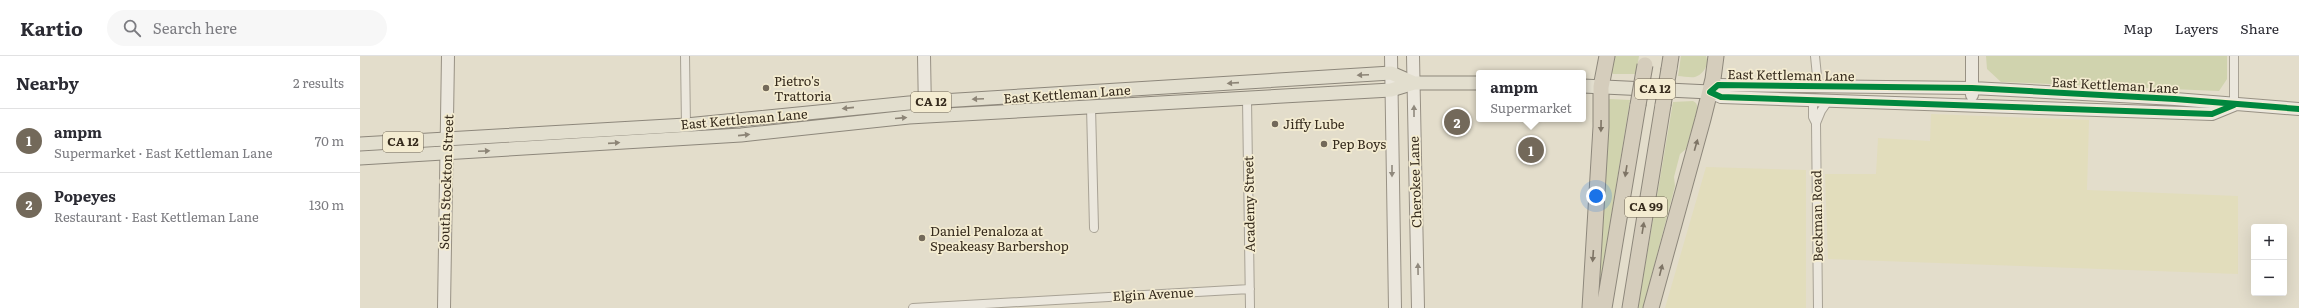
<!DOCTYPE html>
<html lang="en">
<head>
<meta charset="utf-8">
<style>
  body { margin:0; font-family:Literata,serif; background:#f7f7f7; color:#2b2b33 }
  .controls { position:absolute; right:12px; bottom:12px; display:grid; overflow:hidden; border-radius:4px; box-shadow:0 4px 16px #0002 }
  .controls button { width:36px; height:36px; display:grid; place-items:center; padding:0; border:0; border-bottom:1px solid #e1e1e2; background:#fff; color:#2b2b33; font:20px sans-serif }
  .you { position:absolute; left:1236px; top:140px; width:14px; height:14px; margin:-10px; border:3px solid #fff; border-radius:50%; background:#1a73e8; box-shadow:0 0 0 6px #1a73e833 }
  .badge { display:grid; place-items:center; width:26px; height:26px; border-radius:50%; background:#73695a; color:#fff; font-size:13px; font-weight:700 }
  .pin { position:absolute; translate:-50% -50%; border:2px solid #fff; box-shadow:0 1px 4px #0006 }
  .popup { position:absolute; left:1116px; top:14px; width:110px; height:52px; box-sizing:border-box; display:grid; place-content:center; border-radius:4px; background:#fff; filter:drop-shadow(0 1px 3px #0005); font-size:13px; white-space:nowrap; color:#7c7c81 }
  .popup b { font-size:15px; color:#2b2b33 }
  .popup::after { content:''; position:absolute; left:50%; top:100%; margin-left:-8px; border:8px solid transparent; border-top-color:#fff }
  .list { margin:0; padding:0; list-style:none }
  h2 { display:flex; justify-content:space-between; align-items:center; height:52px; margin:0; padding:0 16px; font-size:17px }
  h2 small { font-size:13px; font-weight:400; color:#7c7c81 }
  .list li { display:grid; grid-template-columns:26px 1fr auto; gap:12px; align-items:center; box-sizing:border-box; height:64px; padding:0 16px; border-top:1px solid #e1e1e2 }
  .list b { display:block; font-size:15px; white-space:nowrap }
  .list p { margin:0; font-size:13px; white-space:nowrap; color:#7c7c81 }
  .list em { font-size:13px; font-style:normal; color:#7c7c81 }
  .icon { flex:none; width:22px; height:22px; fill:none; stroke:currentColor; stroke-width:2; stroke-linecap:round; stroke-linejoin:round }
  .map { position:relative; flex:none; width:1939px; height:252px; overflow:hidden }
  header { display:flex; align-items:center; gap:24px; box-sizing:border-box; height:56px; padding:0 20px; background:#fff; border-bottom:1px solid #e1e1e2 }
  header strong { font-size:19px }
  nav { display:flex; gap:22px; margin-inline-start:auto; font-size:14px }
  .search { width:280px; height:36px; background:#f7f7f7; display:flex; align-items:center; gap:10px; box-sizing:border-box; padding:0 14px; border-radius:22px; color:#7c7c81; font-size:15px }
  main { display:flex }
  aside { flex:1; background:#fff }
  .map>svg:first-child { display:block }
</style>
</head>
<body>
<header>
<strong>Kartio</strong>
<div class="search"><svg class="icon" aria-label="search" viewBox="0 0 24 24"><circle cx="10" cy="10" r="6"/><path d="M15 15l6 6"/></svg>Search here</div>
<nav><a>Map</a><a>Layers</a><a>Share</a></nav>
</header>
<main>
<aside>
<h2>Nearby<small>2 results</small></h2>
<ul class="list">
<li><span class="badge">1</span><div><b>ampm</b><p>Supermarket · East Kettleman Lane</p></div><em>70 m</em></li>
<li><span class="badge">2</span><div><b>Popeyes</b><p>Restaurant · East Kettleman Lane</p></div><em>130 m</em></li>
</ul>
</aside>
<div class="map">
<svg width="1939" height="252" viewBox="0 0 1939 252">
  <rect width="100%" height="100%" fill="#e3ddcb"/>
  <!-- farmland -->
  <path fill="#e2ddbc" d="M 1571,58 L 1729,64 L 1727,134 L 1878,140 L 1878,218 L 1468,203 L 1465,118 L 1516,118 L 1518,82 L 1570,85 Z
    M 1346,111 L 1446,114 L 1446,252 L 1305,252 Z"/>
  <!-- green -->
  <path fill="#d0d3ae" d="M 1253,0 L 1279,0 L 1276,18 L 1253,18 L 1251,15 Z
    M 1321,0 L 1346,0 C 1350,8 1343,19 1335,21 C 1330,22 1323,20 1318,20 Z
    M 1626,0 L 1867,0 L 1867,23 L 1859,35 L 1641,26 L 1627,13 Z
    M 1250,43 L 1270,44 L 1239,234 L 1244,118 L 1247,94 L 1243,87 L 1246,45 Z
    M 1333,45 L 1336,47 L 1338,52 L 1326,93 L 1320,98 L 1314,121 L 1315,130 L 1283,252 L 1278,252 L 1313,46 Z"/>
  <g fill="none" stroke-linecap="round" stroke-linejoin="round">
    <defs>
      <path id="street" d="M 325,0 L 326,69
        M 1455,0 L 1458,30
        M 1874,0 L 1874,49
        M 887,43 L 890,252
        M 1453,45 L 1453,61 L 1456,67
        M 731,51 L 734,172
        M 553,252 L 890,233
        M 1458,252 L 1456,67 L 1461,55 L 1468,45"/>
      <path id="secondary" d="M 564,0 L 565,55
        M 1031,0 L 1035,252
        M 1053,0 L 1058,252
        M 1612,0 L 1612,39
        M 1874,49 L 1852,58 L 1361,41 L 1350,36 L 1358,29 L 1612,32 L 1815,43 L 1939,53
        M 84,252 L 88,0"/>
      <path id="primary" d="M 1223,30 L 1350,36
        M 0,88 L 326,69 L 549,47 L 1031,17 L 1054,27
        M 0,102 L 381,79 L 549,61 L 1031,34 L 1054,27 L 1119,27"/>
      <path id="highway" d="M 1309,13 L 1311,0
        M 1230,252 L 1241,71 L 1241,31 L 1247,0
        M 1244,252 L 1278,49
        M 1270,252 L 1303,49
        M 1291,252 L 1343,63 L 1353,23 L 1356,0"/>
    </defs>
    <!-- street casing -->
    <use href="#street" stroke="#a8a295" stroke-width="10"/>
    <!-- secondary casing -->
    <use href="#secondary" stroke="#989184" stroke-width="14"/>
    <!-- primary casing -->
    <use href="#primary" stroke="#8d877b" stroke-width="15"/>
    <!-- highway casing -->
    <use href="#highway" stroke="#8d877b" stroke-width="17"/>
    <!-- street -->
    <use href="#street" stroke="#ebe7dd" stroke-width="8"/>
    <!-- secondary -->
    <use href="#secondary" stroke="#ebe7dd" stroke-width="12"/>
    <!-- primary -->
    <use href="#primary" stroke="#e2dece" stroke-width="13"/>
    <!-- highway -->
    <use href="#highway" stroke="#d5cdbc" stroke-width="15"/>
    <defs>
      <path id="highway-bridge" d="M 1278,49 L 1285,9
        M 1303,49 L 1309,13"/>
    </defs>
    <!-- highway-bridge casing -->
    <use href="#highway-bridge" stroke="#8d877b" stroke-width="17" stroke-linecap="butt"/>
    <!-- highway-bridge -->
    <use href="#highway-bridge" stroke="#d5cdbc" stroke-width="15"/>
    <defs>
      <path id="cycleway" d="M 1874,49 L 1852,58 L 1361,41 L 1350,36 L 1358,29 L 1612,32 L 1815,43 L 1939,53"/>
    </defs>
    <!-- cycleway casing -->
    <use href="#cycleway" stroke="#f4ecd1" stroke-width="8"/>
    <!-- cycleway -->
    <use href="#cycleway" stroke="#00873e" stroke-width="6"/>
  </g>
  <!-- one-way arrows -->
  <defs><path id="oneway-solid" d="M-6-.8H1V-3.2L6.5 0L1 3.2V.8H-6Z"/></defs>
  <g fill="#8c8476">
    <use href="#oneway-solid" transform="translate(1003 19) rotate(177)"/>
    <use href="#oneway-solid" transform="translate(873 27) rotate(176)"/>
    <use href="#oneway-solid" transform="translate(618 43) rotate(177)"/>
    <use href="#oneway-solid" transform="translate(488 52) rotate(174)"/>
    <use href="#oneway-solid" transform="translate(541 62) rotate(-5)"/>
    <use href="#oneway-solid" transform="translate(384 79) rotate(-6)"/>
    <use href="#oneway-solid" transform="translate(254 87) rotate(-4)"/>
    <use href="#oneway-solid" transform="translate(124 95) rotate(-3)"/>
  </g>
  <g fill="#90897d">
    <use href="#oneway-solid" transform="translate(1054 55) rotate(-90)"/>
    <use href="#oneway-solid" transform="translate(1032 115) rotate(90)"/>
    <use href="#oneway-solid" transform="translate(1058 213) rotate(-91)"/>
  </g>
  <g fill="#7e7465">
    <use href="#oneway-solid" transform="translate(1241 70) rotate(91)"/>
    <use href="#oneway-solid" transform="translate(1336 89) rotate(-74)"/>
    <use href="#oneway-solid" transform="translate(1266 115) rotate(99)"/>
    <use href="#oneway-solid" transform="translate(1283 172) rotate(-81)"/>
    <use href="#oneway-solid" transform="translate(1233 200) rotate(94)"/>
    <use href="#oneway-solid" transform="translate(1301 214) rotate(-76)"/>
  </g>
  <!-- markers -->
  <g fill="#73695a" stroke="#f4ecd1" stroke-width="1.5">
    <circle cx="406" cy="32" r="4"/>
    <circle cx="915" cy="68" r="4"/>
    <circle cx="964" cy="88" r="4"/>
    <circle cx="562" cy="182" r="4"/>
  </g>
  <g text-anchor="middle" stroke-width="3.5" stroke-linejoin="round" paint-order="stroke">
    <!-- shield labels -->
    <g fill="#f4ecd1" stroke="#6f6553" stroke-width="1">
      <rect x="1275" y="23" width="40" height="20" rx="3"/>
      <rect x="551" y="36" width="40" height="20" rx="3"/>
      <rect x="23" y="76" width="40" height="20" rx="3"/>
      <rect x="1265" y="141" width="42" height="20" rx="3"/>
    </g>
    <g font-size="12" font-weight="bold" fill="#362b1d">
      <text x="1295" y="37">CA 12</text>
      <text x="571" y="50">CA 12</text>
      <text x="43" y="90">CA 12</text>
      <text x="1286" y="155">CA 99</text>
    </g>
    <!-- street labels -->
    <g font-size="13" fill="#362b1d" stroke="#f4ecd1">
      <text transform="translate(1431 19) rotate(1)" y="5">East Kettleman Lane</text>
      <text transform="translate(1755 29) rotate(3)" y="5">East Kettleman Lane</text>
      <text transform="translate(707 38) rotate(-4)" y="5">East Kettleman Lane</text>
      <text transform="translate(384 63) rotate(-5)" y="5">East Kettleman Lane</text>
      <text transform="translate(86 126) rotate(-88)" y="5">South Stockton Street</text>
      <text transform="translate(1055 126) rotate(-92)" y="5">Cherokee Lane</text>
      <text transform="translate(889 148) rotate(-91)" y="5">Academy Street</text>
      <text transform="translate(1457 160) rotate(-91)" y="5">Beckman Road</text>
      <text transform="translate(793 238) rotate(-3)" y="5">Elgin Avenue</text>
    </g>
    <!-- poi labels -->
    <g font-size="13" fill="#362b1d" stroke="#f4ecd1" text-anchor="start">
      <text x="414" y="30">Pietro's<tspan x="414" dy="15">Trattoria</tspan></text>
      <text x="923" y="73">Jiffy Lube</text>
      <text x="972" y="93">Pep Boys</text>
      <text x="570" y="180">Daniel Penaloza at<tspan x="570" dy="15">Speakeasy Barbershop</tspan></text>
    </g>
  </g>
</svg>
<div class="controls">
<button>+</button>
<button>−</button>
</div>
<div class="you"></div>
<div class="pin badge" style="left:1171px;top:94px">1</div>
<div class="popup"><b>ampm</b>Supermarket</div>
<div class="pin badge" style="left:1097px;top:66px">2</div>
</div>
</main>
</body>
</html>
